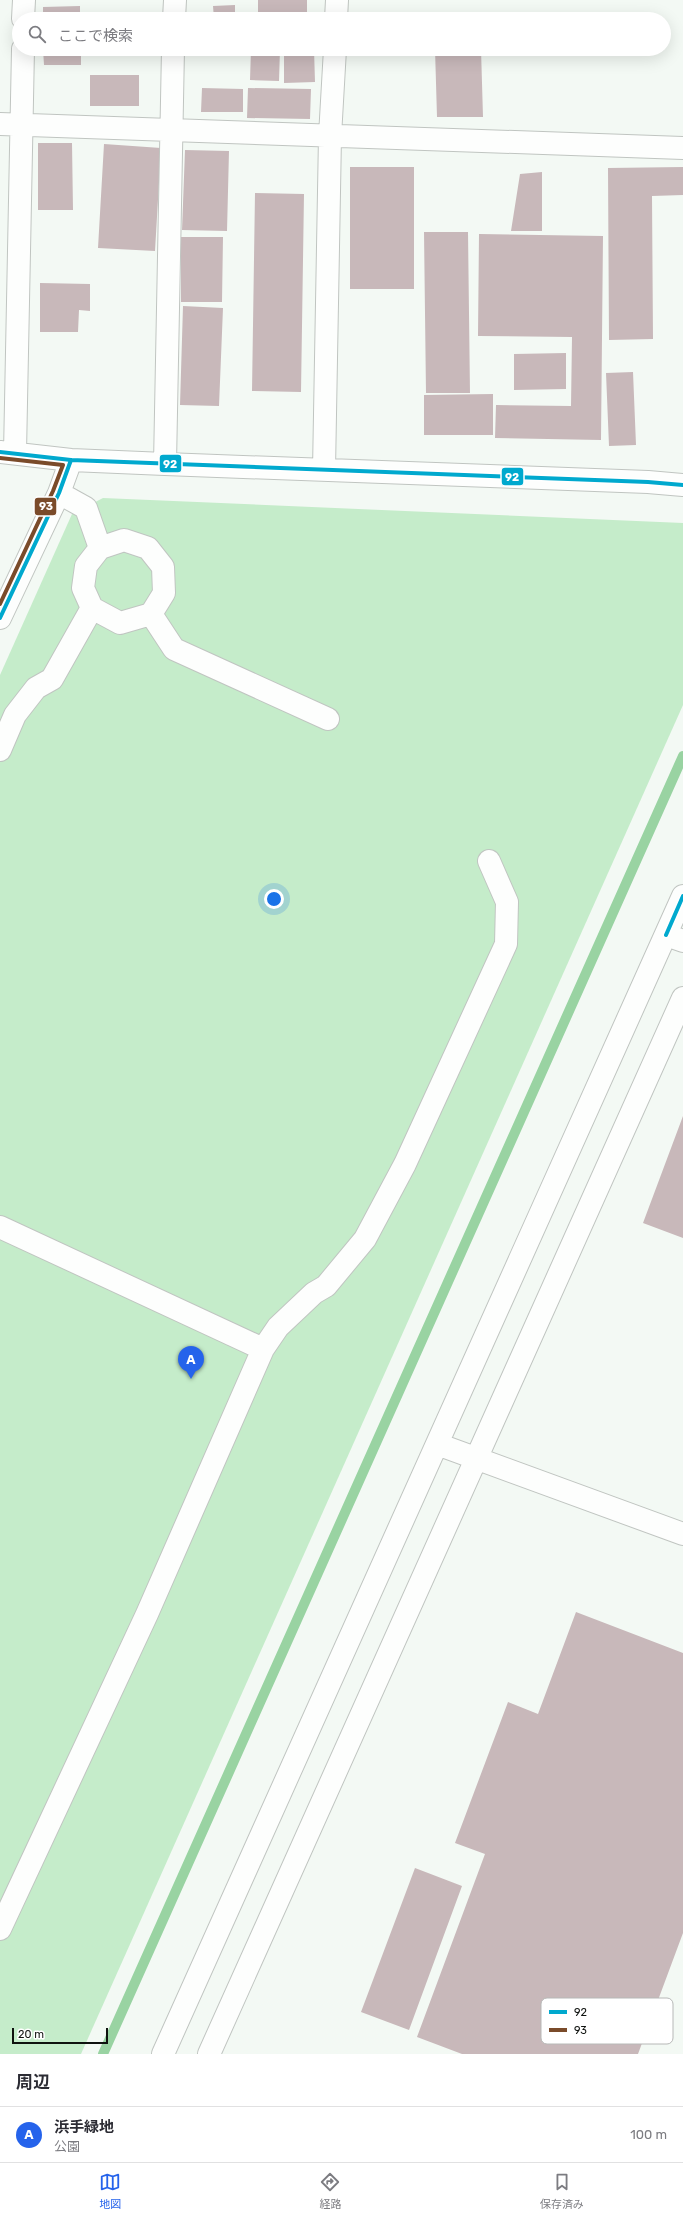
<!DOCTYPE html>
<html lang="ja">
<head>
<meta charset="utf-8">
<style>
  body { margin:0; font-family:Rubik,"Noto Sans JP",sans-serif; background:#f7f7f7; color:#2b2b33 }
  .scale { position:absolute; left:12px; bottom:10px; width:96px; box-sizing:border-box; padding-left:4px; border:2px solid #0f120f; border-top:0; font-size:11px; line-height:14px; white-space:nowrap; color:#0f120f; -webkit-text-stroke:3px #fff; paint-order:stroke }
  .you { position:absolute; left:274px; top:899px; width:14px; height:14px; margin:-10px; border:3px solid #fff; border-radius:50%; background:#1a73e8; box-shadow:0 0 0 6px #1a73e833 }
  .badge { display:grid; place-items:center; width:26px; height:26px; border-radius:50%; background:#2563eb; color:#fff; font-size:13px; font-weight:700 }
  .pin { position:absolute; translate:-50% -33px; filter:drop-shadow(0 1px 2px #0008) }
  .pin::after { content:''; position:absolute; top:21px; width:14px; height:12px; background:inherit; clip-path:polygon(0 0,100% 0,50% 100%) }
  .list { margin:0; padding:0; list-style:none }
  h2 { display:flex; justify-content:space-between; align-items:center; height:52px; margin:0; padding:0 16px; font-size:17px }
  h2 small { font-size:13px; font-weight:400; color:#7c7c81 }
  .list li { display:grid; grid-template-columns:26px 1fr auto; gap:12px; align-items:center; box-sizing:border-box; height:56px; padding:0 16px; border-top:1px solid #e1e1e2 }
  .list b { display:block; font-size:15px; white-space:nowrap }
  .list p { margin:0; font-size:13px; white-space:nowrap; color:#7c7c81 }
  .list em { font-size:13px; font-style:normal; color:#7c7c81 }
  .icon { flex:none; width:22px; height:22px; fill:none; stroke:currentColor; stroke-width:2; stroke-linecap:round; stroke-linejoin:round }
  .map { position:relative; flex:none; width:683px; height:2054px; overflow:hidden }
  .search { position:absolute; background:#fff; box-shadow:0 4px 16px #0002; left:12px; right:12px; top:12px; height:44px; display:flex; align-items:center; gap:10px; box-sizing:border-box; padding:0 14px; border-radius:22px; color:#7c7c81; font-size:15px }
  .sheet { height:108px; background:#fff }
  nav { display:flex; justify-content:space-around; align-items:center; box-sizing:border-box; height:56px; border-top:1px solid #e1e1e2; background:#fff; font-size:11px; color:#7c7c81 }
  nav a { display:grid; justify-items:center; gap:2px }
  nav .on { color:#2563eb }
  .map>svg:first-child { display:block }
</style>
</head>
<body>
<div class="map">
<svg width="683" height="2054" viewBox="0 0 683 2054">
  <rect width="100%" height="100%" fill="#f3f9f4"/>
  <!-- green -->
  <path fill="#c5ecca" d="M 103,498 L 683,523 L 683,705 L 81,2054 L 0,2054 L 0,675 L 72,514 Z"/>
  <g fill="none" stroke-linecap="round" stroke-linejoin="round">
    <!-- stream -->
    <path stroke="#99d3a2" stroke-width="10" d="M 103,2054 L 683,756"/>
  </g>
  <!-- building -->
  <path fill="#c8b8ba" d="M 258,0 L 307,0 L 307,19 L 258,19 Z
    M 235,5 L 235,19 L 214,19 L 213,6 Z
    M 80,6 L 80,19 L 43,19 L 43,7 Z
    M 43,49 L 81,49 L 81,65 L 44,65 Z
    M 251,49 L 280,49 L 279,81 L 250,80 Z
    M 284,49 L 314,49 L 315,82 L 284,83 Z
    M 435,49 L 481,49 L 483,117 L 437,117 Z
    M 90,75 L 139,75 L 139,106 L 90,106 Z
    M 202,88 L 243,89 L 243,112 L 201,112 Z
    M 248,88 L 311,89 L 310,119 L 247,118 Z
    M 38,143 L 72,143 L 73,210 L 38,210 Z
    M 104,144 L 161,148 L 155,251 L 98,248 Z
    M 185,150 L 229,151 L 227,231 L 182,230 Z
    M 350,167 L 414,167 L 414,289 L 350,289 Z
    M 683,167 L 683,195 L 652,196 L 653,339 L 609,340 L 608,168 Z
    M 542,172 L 542,231 L 511,231 L 520,174 Z
    M 255,193 L 304,194 L 301,392 L 252,391 Z
    M 424,232 L 468,232 L 470,393 L 426,393 Z
    M 479,234 L 603,236 L 601,440 L 495,438 L 496,405 L 571,406 L 572,337 L 478,336 Z
    M 181,237 L 223,237 L 222,302 L 181,302 Z
    M 40,283 L 90,284 L 90,311 L 79,310 L 78,332 L 40,332 Z
    M 183,306 L 223,308 L 219,406 L 180,405 Z
    M 566,353 L 566,389 L 514,390 L 514,354 Z
    M 633,372 L 636,445 L 609,446 L 606,373 Z
    M 493,394 L 493,435 L 424,435 L 424,395 Z
    M 683,1116 L 683,1238 L 643,1223 Z
    M 576,1612 L 683,1653 L 683,1933 L 638,2054 L 462,2054 L 417,2037 L 485,1854 L 455,1843 L 508,1702 L 538,1714 Z
    M 415,1868 L 462,1886 L 409,2030 L 361,2012 Z"/>
  <g fill="none" stroke-linecap="round" stroke-linejoin="round">
    <defs>
      <path id="minor" d="M 23,19 L 24,0
        M 174,19 L 175,0
        M 336,19 L 337,0
        M 0,124 L 683,148
        M 0,452 L 71,460 L 165,464 L 648,482 L 683,485
        M 15,453 L 23,49
        M 165,464 L 173,49
        M 324,470 L 330,136 L 335,49
        M 59,493 L 86,508 L 100,548
        M 124,540 L 148,548 L 163,567 L 164,593 L 151,614 L 120,623 L 92,608 L 83,588 L 86,566 L 100,548 Z
        M 151,614 L 174,649 L 328,719
        M 0,618 L 59,493 L 71,460
        M 0,750 L 15,715 L 36,688 L 52,679 L 92,608
        M 666,935 L 683,941
        M 0,1227 L 263,1349
        M 437,1444 L 683,1534
        M 0,1929 L 147,1614 L 263,1349 L 278,1327 L 314,1293 L 326,1286 L 365,1239 L 405,1164 L 506,944 L 507,902 L 489,861
        M 163,2054 L 683,896
        M 209,2054 L 683,998"/>
    </defs>
    <!-- minor casing -->
    <use href="#minor" stroke="#c0c5c1" stroke-width="24"/>
    <!-- minor -->
    <use href="#minor" stroke="#fdfefd" stroke-width="22"/>
    <defs>
      <path id="bus-1" d="M 0,452 L 71,460 L 648,482 L 683,485
        M 0,618 L 59,493 L 71,460
        M 666,935 L 683,896"/>
      <path id="bus-2" d="M 0,458 L 63,465 L 53,491 L 0,604"/>
    </defs>
    <!-- bus-1 casing -->
    <use href="#bus-1" stroke="#fff" stroke-width="7"/>
    <!-- bus-2 casing -->
    <use href="#bus-2" stroke="#fff" stroke-width="7"/>
    <!-- bus-1 -->
    <use href="#bus-1" stroke="#00a9ce" stroke-width="4"/>
    <!-- bus-2 -->
    <use href="#bus-2" stroke="#7a4b2a" stroke-width="4"/>
  </g>
  <!-- legend -->
  <rect x="541" y="1998" width="132" height="46" rx="6" fill="#fff" stroke="#b7b8b7" stroke-width="1"/>
  <rect x="549" y="2010" width="18" height="4" fill="#00a9ce"/>
  <rect x="549" y="2028" width="18" height="4" fill="#7a4b2a"/>
  <g font-size="11" fill="#0f120f">
    <text x="574" y="2016">92</text>
    <text x="574" y="2034">93</text>
  </g>
  <g stroke="#fff" stroke-width="1.5">
    <rect x="159" y="454" width="23" height="19" rx="4" fill="#00a9ce"/>
    <rect x="501" y="467" width="23" height="19" rx="4" fill="#00a9ce"/>
    <rect x="34" y="497" width="23" height="19" rx="4" fill="#7a4b2a"/>
  </g>
  <g font-size="11" text-anchor="middle" font-weight="bold" fill="#fff">
    <text x="170" y="468">92</text>
    <text x="512" y="481">92</text>
    <text x="46" y="510">93</text>
  </g>
</svg>
<div class="scale">20 m</div>
<div class="you"></div>
<div class="pin badge" style="left:191px;top:1379px">A</div>
<div class="search"><svg class="icon" aria-label="search" viewBox="0 0 24 24"><circle cx="10" cy="10" r="6"/><path d="M15 15l6 6"/></svg>ここで検索</div>
</div>
<section class="sheet">
<h2>周辺<small></small></h2>
<ul class="list">
<li><span class="badge">A</span><div><b>浜手緑地</b><p>公園</p></div><em>100 m</em></li>
</ul>
</section>
<nav>
<a class="on"><svg class="icon" aria-label="map" viewBox="0 0 24 24"><path d="M3 6l6-2 6 2 6-2v14l-6 2-6-2-6 2zM9 4v14M15 6v14"/></svg>地図</a>
<a><svg class="icon" aria-label="directions" viewBox="0 0 24 24"><path d="M12 3l9 9-9 9-9-9zM9 14v-3h6M13 9l2 2-2 2"/></svg>経路</a>
<a><svg class="icon" aria-label="saved" viewBox="0 0 24 24"><path d="M7 4h10v16l-5-4-5 4z"/></svg>保存済み</a>
</nav>
</body>
</html>
